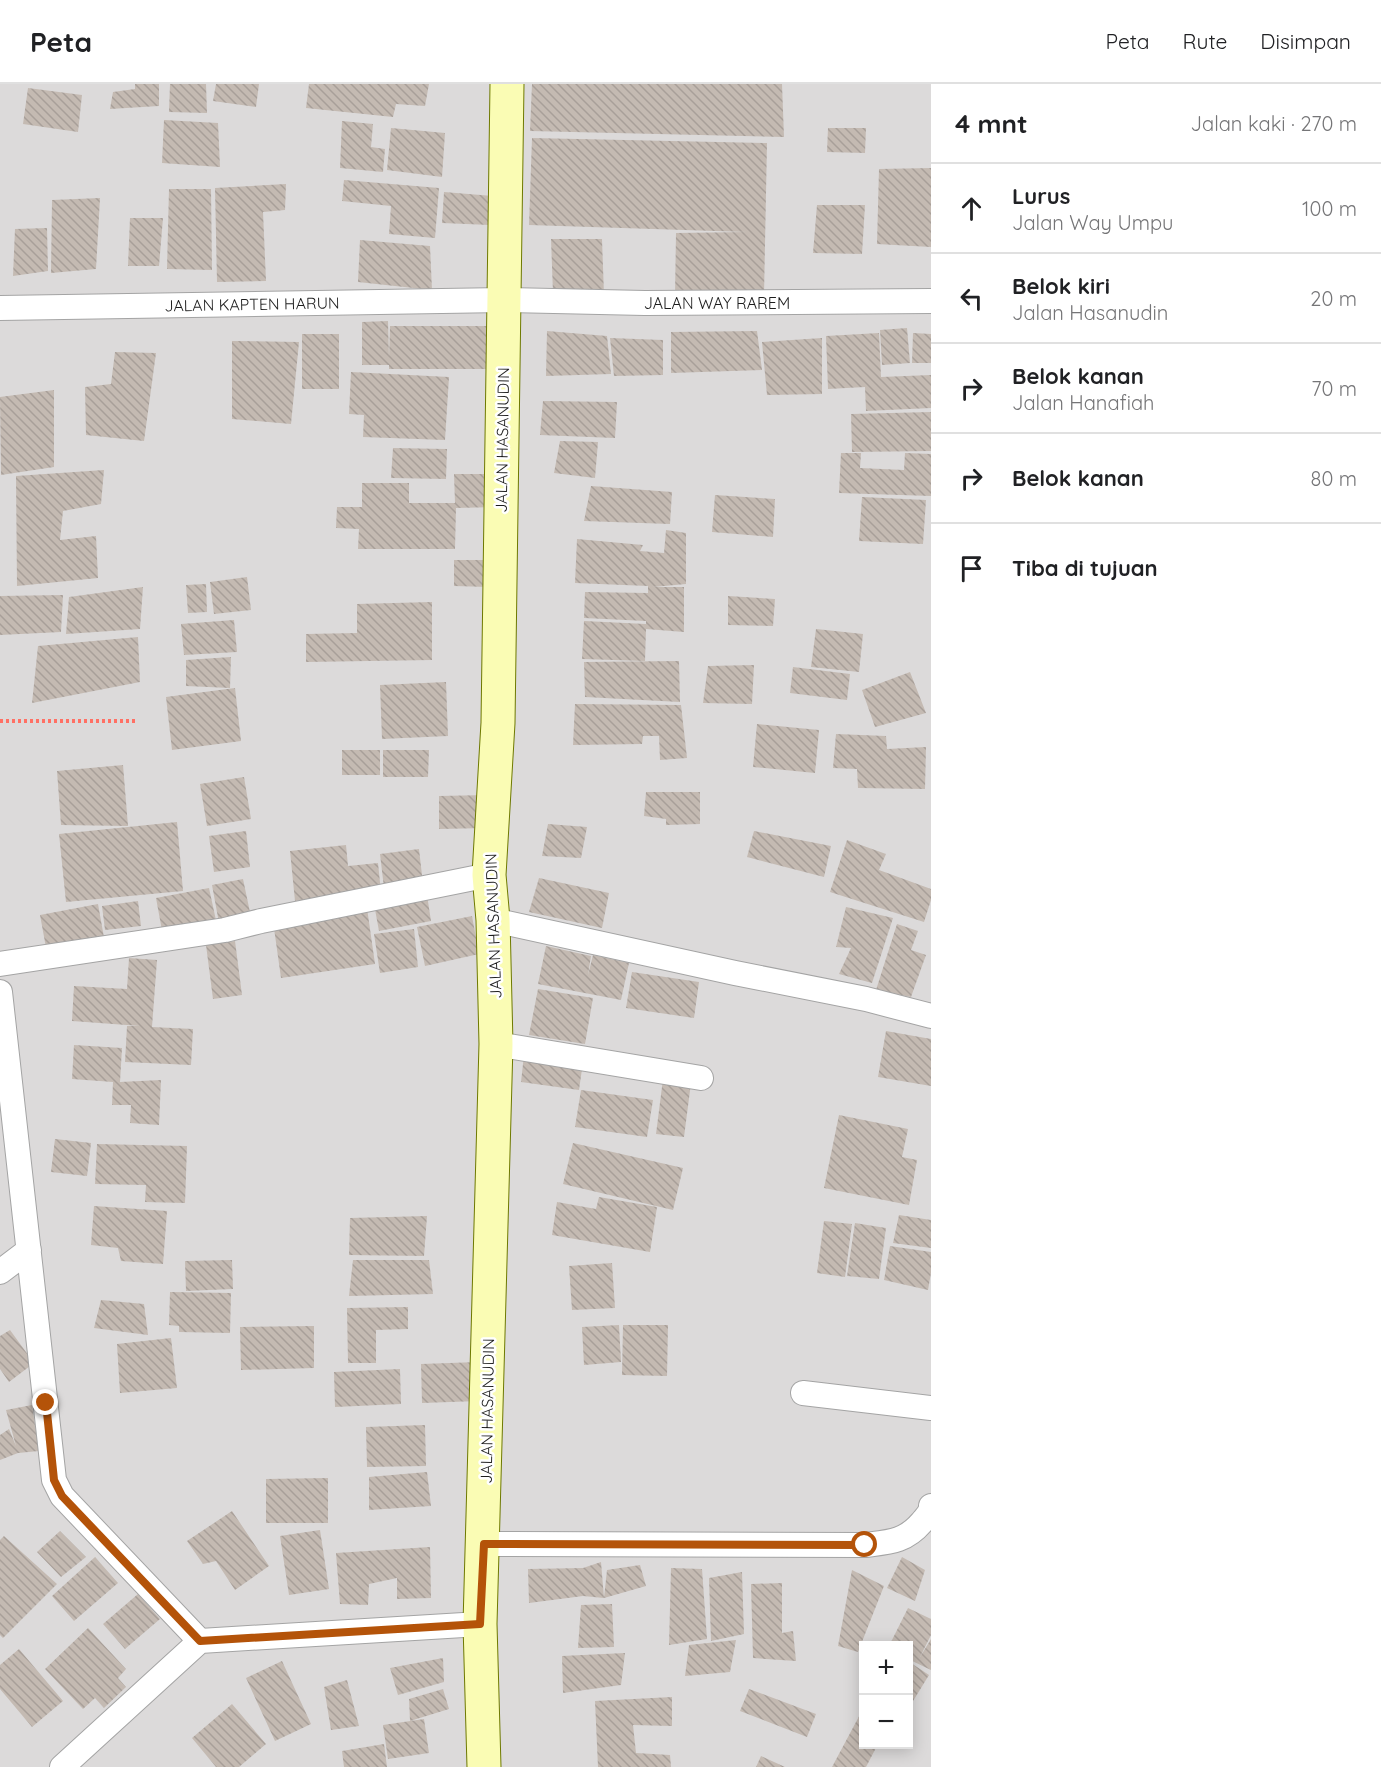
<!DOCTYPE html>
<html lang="id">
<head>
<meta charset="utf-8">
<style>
  body { margin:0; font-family:Quicksand,sans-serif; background:#f2f2f2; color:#202124 }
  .controls { position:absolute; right:18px; bottom:18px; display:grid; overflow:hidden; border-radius:0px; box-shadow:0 3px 15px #0003 }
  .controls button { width:54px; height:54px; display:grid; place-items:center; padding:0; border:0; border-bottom:2px solid #e0e0e0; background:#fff; color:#202124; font:30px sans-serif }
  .stop { position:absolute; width:18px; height:18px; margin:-14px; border:4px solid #b45309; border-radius:50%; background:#fff }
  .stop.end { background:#b45309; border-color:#fff; box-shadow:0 2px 6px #0008 }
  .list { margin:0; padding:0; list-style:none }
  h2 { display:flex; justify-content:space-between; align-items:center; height:78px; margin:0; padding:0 24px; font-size:26px }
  h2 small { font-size:20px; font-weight:400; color:#757577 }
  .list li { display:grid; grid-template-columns:39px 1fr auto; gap:18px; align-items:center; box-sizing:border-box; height:90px; padding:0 24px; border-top:2px solid #e0e0e0 }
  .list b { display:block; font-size:22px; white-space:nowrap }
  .list p { margin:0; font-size:20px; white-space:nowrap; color:#757577 }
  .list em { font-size:20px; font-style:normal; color:#757577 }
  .icon { flex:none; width:33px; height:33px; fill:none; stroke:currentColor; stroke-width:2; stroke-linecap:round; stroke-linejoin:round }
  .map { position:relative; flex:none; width:931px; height:1683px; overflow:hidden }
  header { display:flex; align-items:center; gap:36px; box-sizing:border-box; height:84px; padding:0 30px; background:#fff; border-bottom:2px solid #e0e0e0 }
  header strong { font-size:28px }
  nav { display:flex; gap:33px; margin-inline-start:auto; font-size:21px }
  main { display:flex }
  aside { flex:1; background:#fff }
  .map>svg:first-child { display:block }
</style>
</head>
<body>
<header>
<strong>Peta</strong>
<nav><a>Peta</a><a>Rute</a><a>Disimpan</a></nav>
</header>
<main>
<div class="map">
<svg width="931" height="1683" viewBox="0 0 931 1683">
  <defs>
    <pattern id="building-back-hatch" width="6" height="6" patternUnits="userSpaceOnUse" patternTransform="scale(1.5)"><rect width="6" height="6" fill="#c4bab2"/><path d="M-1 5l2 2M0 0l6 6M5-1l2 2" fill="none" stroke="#a89f99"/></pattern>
  </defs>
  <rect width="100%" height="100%" fill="#efebe3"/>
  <!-- residential -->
  <path fill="#dcdada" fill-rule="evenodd" d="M 0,0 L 931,0 L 931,1683 L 0,1683 ZM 864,1562 L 908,1562 L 908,1660 L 864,1660 Z"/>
  <!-- building -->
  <path fill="url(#building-back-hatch)" d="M 135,0 L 159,0 L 159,22 L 110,25 L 113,8 L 135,5 Z
    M 170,0 L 206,0 L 207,29 L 169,28 Z
    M 216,0 L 259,0 L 256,23 L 213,17 Z
    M 309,0 L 429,0 L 425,22 L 396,20 L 393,33 L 306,24 Z
    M 532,0 L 782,0 L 784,53 L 530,47 Z
    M 28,4 L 82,11 L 78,48 L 23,40 Z
    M 164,36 L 218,39 L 220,83 L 162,79 Z
    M 342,37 L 373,40 L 371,63 L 385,65 L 383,88 L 340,84 Z
    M 391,44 L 445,49 L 442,93 L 387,86 Z
    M 828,44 L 866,44 L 865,69 L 827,68 Z
    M 532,54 L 767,59 L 764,211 L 675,212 L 676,149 L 746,148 L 529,141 Z
    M 931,84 L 931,163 L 877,160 L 879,85 Z
    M 344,96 L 439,104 L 435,154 L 389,150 L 391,122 L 342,117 Z
    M 286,100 L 285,126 L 263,128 L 266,197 L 217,198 L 215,104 Z
    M 169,105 L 211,105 L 212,186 L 167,185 Z
    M 444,108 L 493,112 L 490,141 L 442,139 Z
    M 100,114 L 96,185 L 51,189 L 52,116 Z
    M 817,121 L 865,121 L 862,170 L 813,169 Z
    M 130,134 L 163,134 L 159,182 L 128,182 Z
    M 47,144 L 48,187 L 13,192 L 15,145 Z
    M 551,155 L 602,155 L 604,211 L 553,209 Z
    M 360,156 L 430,162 L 432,206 L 358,198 Z
    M 388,237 L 389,273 L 390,242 L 487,242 L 487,285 L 389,285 L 389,281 L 362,281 L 362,238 Z
    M 907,244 L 910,279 L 882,281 L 880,246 Z
    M 547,247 L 607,252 L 611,290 L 546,292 Z
    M 757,247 L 762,286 L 671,289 L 671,248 Z
    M 879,249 L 881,293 L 931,291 L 931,324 L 866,327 L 865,303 L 828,305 L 826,252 Z
    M 913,249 L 931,250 L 931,279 L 912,279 Z
    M 302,250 L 339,250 L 339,305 L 302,305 Z
    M 610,254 L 663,256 L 663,291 L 614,292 Z
    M 822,254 L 822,310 L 767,311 L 762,258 Z
    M 232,257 L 299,258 L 291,340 L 232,335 Z
    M 115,268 L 156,269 L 144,357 L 86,351 L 85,303 L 111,300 Z
    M 351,288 L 449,293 L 445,356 L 363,353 L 364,331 L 349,330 Z
    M 54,306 L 54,383 L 1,391 L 0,313 Z
    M 543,317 L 617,318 L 615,354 L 540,351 Z
    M 931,328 L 931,367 L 852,368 L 851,330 Z
    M 560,357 L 598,358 L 595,394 L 554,389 Z
    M 393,364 L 447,365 L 446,395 L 391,394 Z
    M 841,369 L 861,369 L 860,384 L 904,386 L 905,369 L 931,370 L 931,412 L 839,409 Z
    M 104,386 L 101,420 L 63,427 L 60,456 L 96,452 L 98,494 L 17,502 L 16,392 Z
    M 454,390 L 497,390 L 497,423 L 456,424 L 455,465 L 358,465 L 359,445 L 336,444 L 337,423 L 362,423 L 362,399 L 409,399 L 409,419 L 455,419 Z
    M 591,402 L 672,408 L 670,440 L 584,437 Z
    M 715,411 L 775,415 L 773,453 L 712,448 Z
    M 862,413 L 926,416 L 923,460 L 859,457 Z
    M 666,446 L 686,449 L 686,500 L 653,503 L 684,503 L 684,548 L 646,545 L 645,577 L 582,575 L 584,537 L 646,540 L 646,537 L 584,534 L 585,508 L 648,509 L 648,502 L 575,499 L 577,455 L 643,461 L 640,467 L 664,469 Z
    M 454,476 L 488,476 L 488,503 L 454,502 Z
    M 247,493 L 251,526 L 214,530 L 210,498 Z
    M 206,500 L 207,528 L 188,529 L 186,501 Z
    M 143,503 L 140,545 L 66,550 L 69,513 Z
    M 63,511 L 61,548 L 0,551 L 0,512 Z
    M 728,512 L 775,515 L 773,542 L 728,541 Z
    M 432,518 L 432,576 L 306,578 L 306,550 L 357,549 L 357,520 Z
    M 234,536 L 237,568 L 184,571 L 181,540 Z
    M 816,545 L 863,550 L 859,588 L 811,583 Z
    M 138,553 L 140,598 L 32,619 L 38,562 Z
    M 231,573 L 230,604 L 186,602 L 186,576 Z
    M 679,577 L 680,618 L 585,613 L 584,578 Z
    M 754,581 L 752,620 L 703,619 L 708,582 Z
    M 793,583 L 850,590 L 847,616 L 790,609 Z
    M 910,588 L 926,629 L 875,643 L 862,606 Z
    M 446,598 L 448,652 L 382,655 L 380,601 Z
    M 235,604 L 241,657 L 172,666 L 166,613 Z
    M 575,620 L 681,621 L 687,674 L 660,676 L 659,652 L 643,652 L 642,660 L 573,661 Z
    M 757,640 L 819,646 L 815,689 L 753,683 Z
    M 836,650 L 886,652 L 887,665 L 926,663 L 925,705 L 858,704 L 857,685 L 833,684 Z
    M 342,666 L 380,666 L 380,691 L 342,691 Z
    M 383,666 L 429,666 L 428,693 L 383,693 Z
    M 123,681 L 128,742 L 61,741 L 57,687 Z
    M 244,693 L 251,735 L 207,742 L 200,700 Z
    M 646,708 L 700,708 L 700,740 L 666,741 L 666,735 L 644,732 Z
    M 487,711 L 487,744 L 439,745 L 439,712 Z
    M 177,738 L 183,807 L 66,818 L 59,750 Z
    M 548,740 L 587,743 L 581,774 L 542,772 Z
    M 246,747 L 250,783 L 214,788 L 209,752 Z
    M 754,747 L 831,762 L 824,793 L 747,773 Z
    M 847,756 L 886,770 L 879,786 L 931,805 L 931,816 L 924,838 L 830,808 Z
    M 346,761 L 348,782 L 378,779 L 381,808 L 295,817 L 290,767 Z
    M 419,765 L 423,800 L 384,804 L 380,770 Z
    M 539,794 L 609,809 L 602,844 L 529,828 Z
    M 243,795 L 251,833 L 219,839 L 212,801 Z
    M 209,804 L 217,841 L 163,852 L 156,814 Z
    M 427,811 L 431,837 L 379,847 L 374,820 Z
    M 138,817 L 141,842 L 105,846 L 102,822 Z
    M 98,820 L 105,859 L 47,869 L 40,831 Z
    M 846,823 L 893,834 L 872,899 L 839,890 L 851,864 L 836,863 Z
    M 367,824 L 375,880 L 281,894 L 273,837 Z
    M 472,832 L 479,870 L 425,882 L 417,843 Z
    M 897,840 L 918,847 L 911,866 L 926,871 L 911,913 L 876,906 Z
    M 414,845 L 418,883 L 380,889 L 374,850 Z
    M 235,857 L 242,911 L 213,915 L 206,861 Z
    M 546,862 L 591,872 L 588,891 L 593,871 L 629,879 L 621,916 L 538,900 Z
    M 129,874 L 157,876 L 152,943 L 193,945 L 191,981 L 125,978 L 127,942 L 140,942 L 72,937 L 74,902 L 127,905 Z
    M 632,888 L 699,898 L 694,934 L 626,924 Z
    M 538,905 L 593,914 L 585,960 L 529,951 Z
    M 886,947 L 931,955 L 931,1002 L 878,993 Z
    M 74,961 L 122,964 L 120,998 L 161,996 L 159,1041 L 130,1039 L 131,1021 L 112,1021 L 113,998 L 72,995 Z
    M 524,971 L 583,978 L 579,1006 L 521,998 Z
    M 663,995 L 691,999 L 684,1053 L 656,1050 Z
    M 581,1006 L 653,1016 L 647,1053 L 575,1043 Z
    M 839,1031 L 908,1045 L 902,1073 L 917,1076 L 909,1121 L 824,1104 Z
    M 55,1055 L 91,1059 L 87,1092 L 51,1088 Z
    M 573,1059 L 683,1084 L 673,1126 L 563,1100 Z
    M 97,1060 L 187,1062 L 185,1119 L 145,1118 L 146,1101 L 95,1100 Z
    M 599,1113 L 657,1123 L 650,1168 L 552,1151 L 557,1118 L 596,1125 Z
    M 94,1122 L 167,1127 L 163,1180 L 121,1177 L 118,1164 L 91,1161 Z
    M 899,1131 L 931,1136 L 931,1164 L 893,1159 Z
    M 427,1132 L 424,1172 L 349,1171 L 350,1134 Z
    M 824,1137 L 852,1140 L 845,1193 L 817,1189 Z
    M 855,1139 L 886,1144 L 879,1195 L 847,1192 Z
    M 890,1162 L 931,1168 L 931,1189 L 928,1206 L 884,1196 Z
    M 232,1176 L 233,1205 L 186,1207 L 185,1177 Z
    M 353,1176 L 429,1176 L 433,1210 L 349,1212 Z
    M 612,1179 L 615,1224 L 572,1226 L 569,1182 Z
    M 170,1208 L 231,1209 L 230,1249 L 179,1248 L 179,1242 L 169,1241 Z
    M 101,1216 L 144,1220 L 148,1251 L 94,1244 Z
    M 408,1223 L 408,1245 L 376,1246 L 376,1279 L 348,1279 L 347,1224 Z
    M 619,1241 L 621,1278 L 584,1281 L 582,1243 Z
    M 623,1241 L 668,1241 L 667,1292 L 622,1291 Z
    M 314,1242 L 314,1284 L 241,1286 L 240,1243 Z
    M 10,1246 L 34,1279 L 9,1298 L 0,1285 L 0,1252 Z
    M 171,1254 L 177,1304 L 120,1309 L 117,1260 Z
    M 478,1278 L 479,1317 L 422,1319 L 421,1280 Z
    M 400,1285 L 401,1320 L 335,1323 L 334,1288 Z
    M 32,1321 L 39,1367 L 18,1369 L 0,1376 L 0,1351 L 9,1345 L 16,1362 L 6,1326 Z
    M 425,1341 L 426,1382 L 367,1383 L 366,1343 Z
    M 427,1388 L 431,1422 L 369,1426 L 369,1393 Z
    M 328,1394 L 328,1439 L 266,1439 L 266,1395 Z
    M 232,1427 L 269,1482 L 235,1506 L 216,1477 L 203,1480 L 187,1457 Z
    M 320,1446 L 329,1505 L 289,1511 L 280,1452 Z
    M 60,1447 L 86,1473 L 61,1493 L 37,1468 Z
    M 4,1452 L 57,1500 L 3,1554 L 0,1551 L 0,1456 Z
    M 430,1463 L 431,1514 L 397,1515 L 397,1494 L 369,1500 L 368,1521 L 340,1520 L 336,1469 Z
    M 95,1473 L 118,1499 L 74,1537 L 52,1512 Z
    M 902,1473 L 925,1486 L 915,1517 L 887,1504 Z
    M 601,1478 L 604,1514 L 583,1512 L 529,1519 L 528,1485 L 583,1484 Z
    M 640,1481 L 646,1502 L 604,1514 L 607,1486 Z
    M 671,1484 L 702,1485 L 707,1555 L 669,1561 Z
    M 852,1486 L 884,1502 L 858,1568 L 838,1562 Z
    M 742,1488 L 744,1550 L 711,1557 L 709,1494 Z
    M 782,1499 L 782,1549 L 793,1547 L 796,1577 L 753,1574 L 751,1500 Z
    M 138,1510 L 160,1535 L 125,1565 L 103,1540 Z
    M 612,1520 L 614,1563 L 578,1564 L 581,1521 Z
    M 908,1524 L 931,1535 L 931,1551 L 920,1573 L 931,1555 L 931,1586 L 908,1575 L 908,1562 L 889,1562 Z
    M 88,1544 L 126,1585 L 118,1594 L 126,1603 L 104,1624 L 95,1614 L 83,1625 L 45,1585 Z
    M 736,1556 L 730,1588 L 685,1592 L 689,1561 Z
    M 19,1565 L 63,1617 L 32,1643 L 0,1605 L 0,1581 Z
    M 625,1569 L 621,1601 L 563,1609 L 562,1572 Z
    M 443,1574 L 444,1598 L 398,1611 L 390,1584 Z
    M 282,1577 L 311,1640 L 275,1657 L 246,1594 Z
    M 908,1577 L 929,1591 L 910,1622 L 908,1621 Z
    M 347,1596 L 359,1642 L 331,1646 L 324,1603 Z
    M 443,1605 L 449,1625 L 410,1637 L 409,1615 Z
    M 749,1605 L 816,1630 L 807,1653 L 740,1627 Z
    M 672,1613 L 672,1642 L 633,1641 L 636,1669 L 670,1671 L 671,1683 L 598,1683 L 595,1617 Z
    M 232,1620 L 266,1660 L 239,1683 L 216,1683 L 192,1654 Z
    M 864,1623 L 864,1660 L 878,1660 L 866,1683 L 832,1683 Z
    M 424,1635 L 429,1669 L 388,1675 L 383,1641 Z
    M 384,1660 L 387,1683 L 344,1683 L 342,1667 Z
    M 761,1672 L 785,1683 L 756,1683 Z"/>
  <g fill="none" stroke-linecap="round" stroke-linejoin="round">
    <defs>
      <path id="minor" d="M 0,224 L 504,216 L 645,219 L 931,217
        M 493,836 L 735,889 L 866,915 L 931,932
        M 0,880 L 225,846 L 261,837 L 489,791
        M 0,908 L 54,1396 L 62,1412 L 200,1557
        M 496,960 L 701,994
        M 0,1188 L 29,1166
        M 803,1309 L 931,1324
        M 484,1460 L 865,1461 C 889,1458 905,1458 922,1438 C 926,1433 931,1429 931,1422
        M 62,1683 L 200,1557 L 480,1540"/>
      <path id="secondary" d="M 484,1683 L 480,1540 L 496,960 L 493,836 L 489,791 L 498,639 L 507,0"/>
    </defs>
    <!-- minor casing -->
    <use href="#minor" stroke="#a4a4a4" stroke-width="26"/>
    <!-- secondary casing -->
    <use href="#secondary" stroke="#6e7900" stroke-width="35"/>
    <!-- path -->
    <path stroke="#ff7064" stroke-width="4" stroke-dasharray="3 3" stroke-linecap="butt" d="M 0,637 L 136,637"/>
    <!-- minor -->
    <use href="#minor" stroke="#fff" stroke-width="24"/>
    <!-- secondary -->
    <use href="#secondary" stroke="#fafcb4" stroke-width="33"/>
  </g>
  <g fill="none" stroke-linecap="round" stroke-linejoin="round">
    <!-- route -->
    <path stroke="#b45309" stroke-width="8" d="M 46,1319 L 54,1396 L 62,1412 L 200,1557 L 480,1540 L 484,1460 L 865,1461"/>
  </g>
  <g text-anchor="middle" stroke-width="5" stroke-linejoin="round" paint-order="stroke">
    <!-- street labels -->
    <g font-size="16" fill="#1d1d1d" stroke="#fff">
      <text x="717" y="225">JALAN WAY RAREM</text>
      <text transform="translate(252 220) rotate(-1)" y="6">JALAN KAPTEN HARUN</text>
      <text transform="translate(502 356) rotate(-89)" y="6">JALAN HASANUDIN</text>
      <text transform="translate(493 842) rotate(-92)" y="6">JALAN HASANUDIN</text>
      <text transform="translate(487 1327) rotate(-89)" y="6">JALAN HASANUDIN</text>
    </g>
  </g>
</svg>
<div class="controls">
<button>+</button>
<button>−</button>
</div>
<div class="stop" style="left:865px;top:1461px"></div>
<div class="stop end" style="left:46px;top:1319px"></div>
</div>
<aside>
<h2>4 mnt<small>Jalan kaki · 270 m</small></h2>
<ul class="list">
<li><svg class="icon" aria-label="ahead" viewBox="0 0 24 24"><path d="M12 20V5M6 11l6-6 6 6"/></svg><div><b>Lurus</b><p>Jalan Way Umpu</p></div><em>100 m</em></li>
<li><svg class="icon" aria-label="left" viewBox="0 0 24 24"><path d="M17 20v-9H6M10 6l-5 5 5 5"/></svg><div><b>Belok kiri</b><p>Jalan Hasanudin</p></div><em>20 m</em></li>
<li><svg class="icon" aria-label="right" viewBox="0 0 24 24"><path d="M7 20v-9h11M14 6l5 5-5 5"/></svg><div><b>Belok kanan</b><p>Jalan Hanafiah</p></div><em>70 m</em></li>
<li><svg class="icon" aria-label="right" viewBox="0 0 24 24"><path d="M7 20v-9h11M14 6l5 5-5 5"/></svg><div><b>Belok kanan</b></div><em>80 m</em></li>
<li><svg class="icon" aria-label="arrive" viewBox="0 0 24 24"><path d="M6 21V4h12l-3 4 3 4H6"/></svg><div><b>Tiba di tujuan</b></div></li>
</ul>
</aside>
</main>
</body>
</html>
